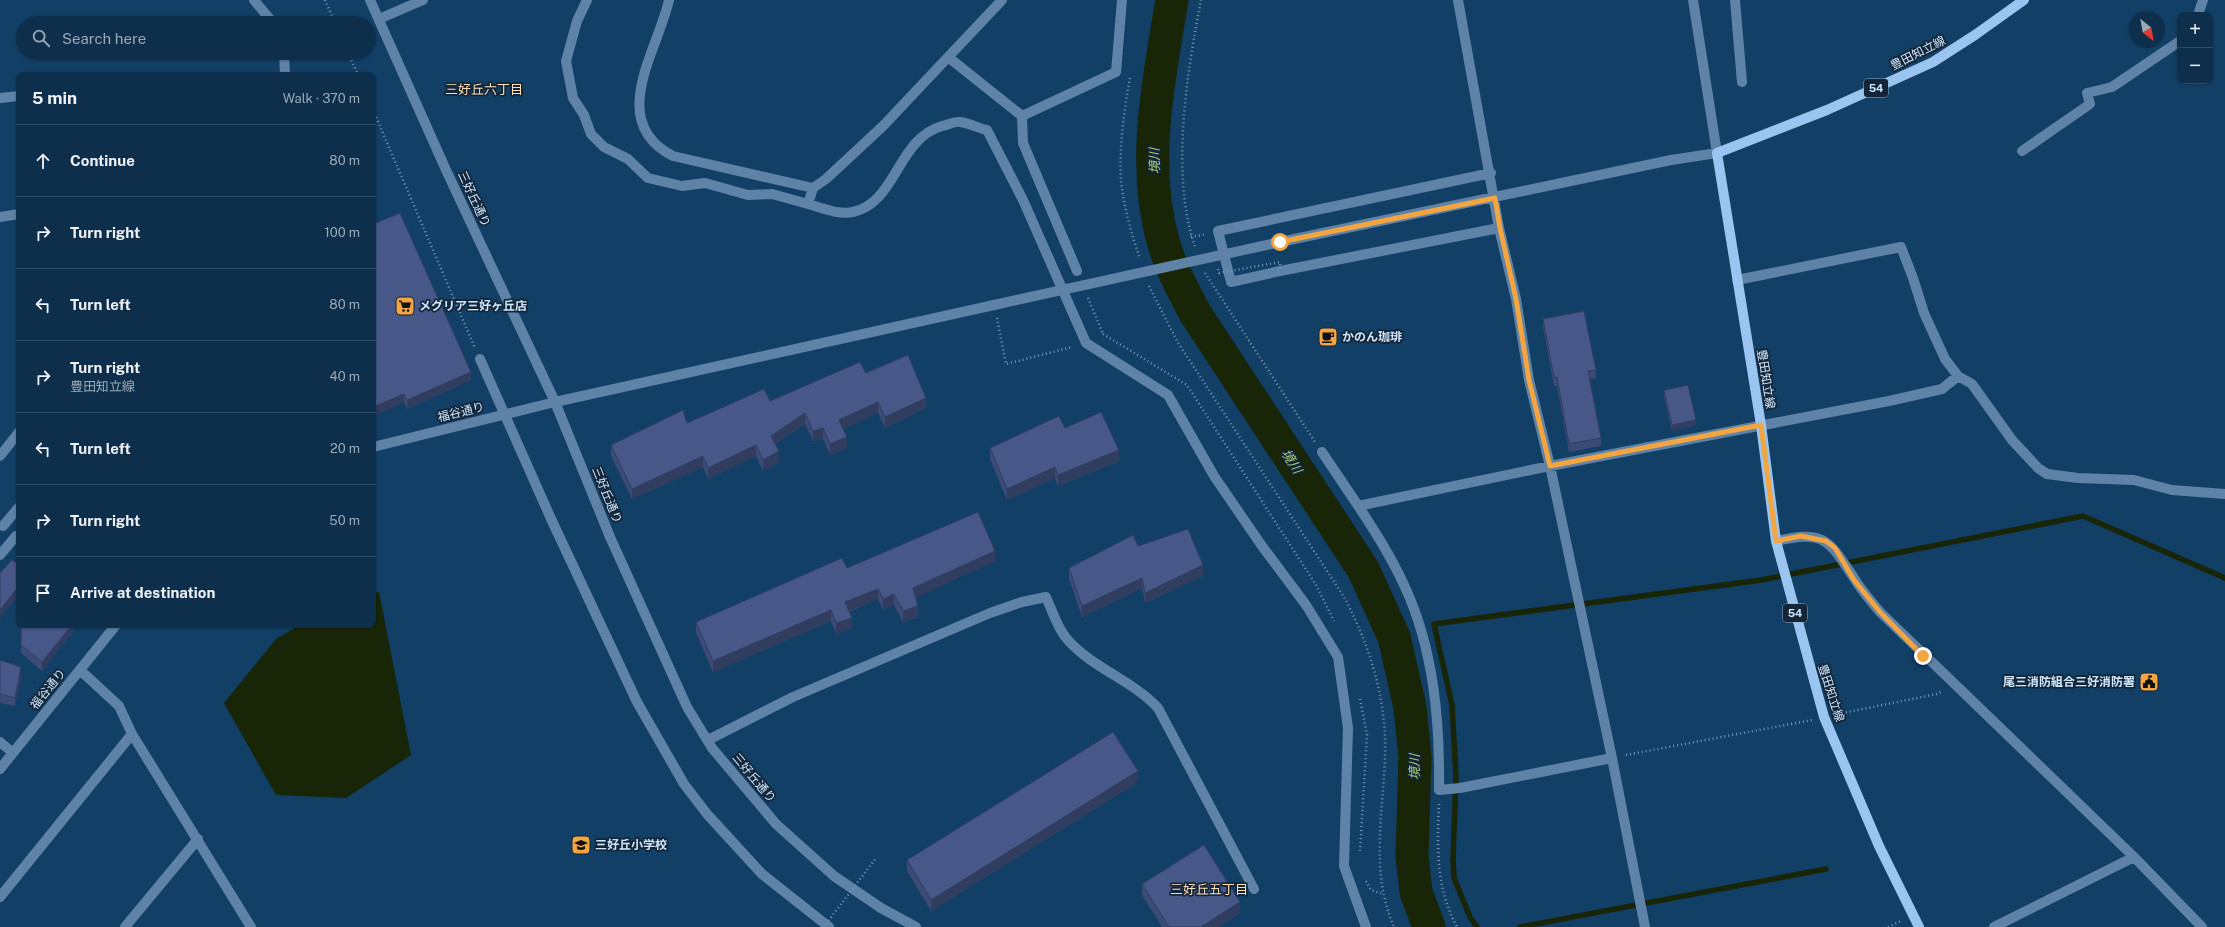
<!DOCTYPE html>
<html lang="en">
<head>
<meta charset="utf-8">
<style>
  body { margin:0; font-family:"Public Sans","Noto Sans JP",sans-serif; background:#1c3b56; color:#f1f3f6 }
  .controls { position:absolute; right:12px; top:12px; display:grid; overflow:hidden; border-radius:8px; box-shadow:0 1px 3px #0004 }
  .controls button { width:36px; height:36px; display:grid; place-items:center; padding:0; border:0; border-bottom:1px solid #2e4a64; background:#0e2f4c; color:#f1f3f6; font:20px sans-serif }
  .compass { position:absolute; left:2129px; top:12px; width:36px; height:36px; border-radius:50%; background:#0e2f4c; box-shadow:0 1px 3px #0004; rotate:149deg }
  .stop { position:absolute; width:12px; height:12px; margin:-9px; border:3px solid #f2a541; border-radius:50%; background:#fff }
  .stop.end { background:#f2a541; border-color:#fff; box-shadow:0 1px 4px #0008 }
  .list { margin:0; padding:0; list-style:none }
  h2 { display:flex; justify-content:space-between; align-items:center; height:52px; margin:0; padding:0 16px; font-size:17px }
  h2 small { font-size:13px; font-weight:400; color:#9ba9b5 }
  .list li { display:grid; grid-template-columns:26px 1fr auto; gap:12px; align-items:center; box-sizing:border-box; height:72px; padding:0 16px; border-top:1px solid #2e4a64 }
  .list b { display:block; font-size:15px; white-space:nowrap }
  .list p { margin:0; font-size:13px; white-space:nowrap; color:#9ba9b5 }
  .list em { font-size:13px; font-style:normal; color:#9ba9b5 }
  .icon { flex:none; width:22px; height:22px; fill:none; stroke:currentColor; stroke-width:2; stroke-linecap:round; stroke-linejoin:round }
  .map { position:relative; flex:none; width:2225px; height:927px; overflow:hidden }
  .search { position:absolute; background:#0e2f4c; box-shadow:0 1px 3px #0004; left:16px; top:16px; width:360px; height:44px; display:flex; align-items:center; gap:10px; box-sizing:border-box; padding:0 14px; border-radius:22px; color:#9ba9b5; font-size:15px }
  .panel { position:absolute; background:#0e2f4c; box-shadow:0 1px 3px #0004; left:16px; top:72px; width:360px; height:556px; border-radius:8px }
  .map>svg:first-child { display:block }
</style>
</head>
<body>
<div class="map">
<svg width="2225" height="927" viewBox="0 0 2225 927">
  <rect width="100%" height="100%" fill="#123f66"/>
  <!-- water -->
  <path fill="#182507" d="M 379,592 L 411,755 L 346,798 L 276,795 L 224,703 L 276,639 L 300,625 L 373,625 L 373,593 Z"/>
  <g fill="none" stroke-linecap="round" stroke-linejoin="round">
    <!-- stream -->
    <path stroke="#182507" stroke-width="5.5" d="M 1477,927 L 1470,917 L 1454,878 L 1453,860 L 1456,776 L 1452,705 L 1434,624 L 1761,580 L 2083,516 L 2225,578
      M 1520,927 L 1826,869"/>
    <!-- river -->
    <path stroke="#182507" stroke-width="33" d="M 1172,0 C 1159,79 1141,162 1163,241 C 1170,267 1183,290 1195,313 L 1363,569 L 1394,637 L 1410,707 L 1415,757 L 1412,856 L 1416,892 L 1429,927"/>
    <!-- path -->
    <path stroke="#7698b7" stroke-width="2.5" stroke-dasharray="1 3" stroke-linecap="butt" d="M 325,0 L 335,23
      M 348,53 L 358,75
      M 1130,78 C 1124,109 1119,150 1121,181 C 1124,207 1131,234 1140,258
      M 373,110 L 475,348
      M 1191,237 L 1206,234
      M 1195,246 C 1170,176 1187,72 1201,0
      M 1205,273 L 1315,442
      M 1149,286 L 1177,341 L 1344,597 C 1370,646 1387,700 1385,756 C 1383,814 1370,873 1394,927
      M 1088,298 L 1103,334
      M 997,318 L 1006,364 L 1072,347
      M 1103,334 L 1187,385 L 1316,585 L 1334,621
      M 1360,699 L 1367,735 L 1360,851
      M 1838,714 L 1937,694 L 1942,691
      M 1626,755 L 1812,720
      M 1439,804 C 1437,847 1436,889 1457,927
      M 1366,881 L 1371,890 L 1383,894
      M 1888,927 L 1901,921"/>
    <!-- minor -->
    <path stroke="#5f83a6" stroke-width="10" d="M 254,0 L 273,23
      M 370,0 L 446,170 L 555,402 L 610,537 L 687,707 L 712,748 L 776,824 L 834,876 L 881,908 L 916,927
      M 587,0 L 577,21 L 566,61 L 573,98 L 584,115 L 591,134 L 604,147 L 628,159 L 648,178 L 682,186 L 705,183 L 748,195 L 772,194 L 808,204
      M 669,0 C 658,50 606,122 673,156 L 813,188 L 826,179 L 883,126 L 1002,0
      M 1458,0 L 1499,228 L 1516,299 L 1529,380 L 1550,466 L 1612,758 L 1645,927
      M 1735,0 L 1742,82
      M 2198,15 L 2203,0
      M 379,19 L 423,0
      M 284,53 L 285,75
      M 948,57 L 1022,116 L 1023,143 L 1077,271
      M 0,98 L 19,96
      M 1022,116 L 1116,72 L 1122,0
      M 2022,151 L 2090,104 L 2087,93 L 2112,87 L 2180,41
      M 1491,173 L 1218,231 L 1231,282 L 1280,271 L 1499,228
      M 813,188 L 808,204 C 822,208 838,215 853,212 C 897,202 897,139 942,126 C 948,125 955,121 960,122 C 969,123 978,128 987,130 L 1023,200 L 1086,343 L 1168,395 L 1214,476 L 1262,546 L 1306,605 L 1338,657 L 1348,728 L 1344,866 L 1366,927
      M 0,217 L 19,214
      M 1280,242 L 1671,160 L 1717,153 L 1693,0
      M 1737,280 L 1901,247 L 1913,278 L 1924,313 L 1945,359 L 1958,376 L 1972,384 L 2012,440 L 2038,468 L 2047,474 L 2078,478 L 2134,480 L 2172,490 L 2225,494
      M 373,447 L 555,402 L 994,305
      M 1322,452 C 1351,496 1383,539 1405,587 C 1434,650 1440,722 1439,790 L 1460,788 L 1612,758
      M 0,456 L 19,432
      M 1358,506 L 1550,466 L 1889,401 L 1942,389 L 1958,376
      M 552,521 L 637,702 L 684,784 L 707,814 L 762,874 L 829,927
      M 3,526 L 19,507
      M 1776,541 C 1825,530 1828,539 1854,578 C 1861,590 1871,601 1880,612 L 2134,857 L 2202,927
      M 0,555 L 16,536
      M 80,670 L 119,706 L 132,734 L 251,927
      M 708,740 L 793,697 L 990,613 L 1022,602 L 1046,597 C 1052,610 1057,628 1067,639 C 1092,668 1132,680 1158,708 L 1254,889
      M 0,742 L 13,753
      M 0,769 L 116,625
      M 0,897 L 132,734
      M 125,927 L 198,839
      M 1994,927 L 2134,857"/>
    <!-- major -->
    <path stroke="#9ac5f0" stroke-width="10" d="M 1919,927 L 1879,846 L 1824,717 L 1776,541 L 1761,425 L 1717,153 L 1827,110 L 1933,62 L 1975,35 L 2024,0"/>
    <!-- path-bridge -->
    <path stroke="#7698b7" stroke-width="2.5" stroke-dasharray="1 3" stroke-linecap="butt" d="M 1218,269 L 1219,273 L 1280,262 L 1280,271
      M 826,924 L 876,858"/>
    <!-- minor-bridge -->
    <path stroke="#5f83a6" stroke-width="10" d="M 994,305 L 1280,242
      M 480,359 L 552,521"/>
  </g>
  <!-- wall -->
  <path fill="#3c4b75" d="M 373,224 L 471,380 L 407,409 L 404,402 L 373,416 Z
    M 1543,319 L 1596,370 L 1596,378 L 1590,379 L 1601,438 L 1601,446 L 1569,452 L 1557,386 L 1554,386 L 1543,327 Z
    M 866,373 L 926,408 L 885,428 L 878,413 L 843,429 L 847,448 L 830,455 L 823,439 L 813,441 L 805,424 L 775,444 L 779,462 L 763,471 L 756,456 L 708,479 L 703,467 L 632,499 L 611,456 L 611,445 L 770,401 Z
    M 1664,390 L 1696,425 L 1672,431 L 1664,396 Z
    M 1065,428 L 1119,461 L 1058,486 L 1055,478 L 1007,500 L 990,459 L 990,448 Z
    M 1138,546 L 1203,576 L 1145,603 L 1142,588 L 1082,617 L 1069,579 L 1069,568 Z
    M 995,561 L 916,597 L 918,617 L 903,622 L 894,605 L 883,610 L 878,599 L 849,612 L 852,628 L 836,634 L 831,621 L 713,672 L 696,633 L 696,622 L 847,568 Z
    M 21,625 L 77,625 L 77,626 L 42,671 L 21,653 Z
    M 0,660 L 21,676 L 15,706 L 0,703 Z
    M 1138,782 L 931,911 L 907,871 L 907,860 Z
    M 1142,884 L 1240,913 L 1218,927 L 1162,927 L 1142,895 Z"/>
  <!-- shaded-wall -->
  <path fill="#313d5f" d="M 471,372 L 471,380 L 407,409 L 407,400 Z
    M 404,394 L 404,402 L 373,416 L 373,407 Z
    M 926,398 L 926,408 L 885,428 L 885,417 Z
    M 878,402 L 878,413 L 839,431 L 839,420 Z
    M 805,413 L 805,424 L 771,447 L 771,436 Z
    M 1696,420 L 1696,425 L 1672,431 L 1672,425 Z
    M 823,428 L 823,439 L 813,441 L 813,431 Z
    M 847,437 L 847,448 L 830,455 L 830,444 Z
    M 756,445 L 756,456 L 708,479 L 708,468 Z
    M 1119,450 L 1119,461 L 1058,486 L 1058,475 Z
    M 779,451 L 779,462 L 763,471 L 763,460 Z
    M 703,456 L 703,467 L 632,499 L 632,489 Z
    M 1055,467 L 1055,478 L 1007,500 L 1007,489 Z
    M 995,551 L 995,561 L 913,599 L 913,588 Z
    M 1203,565 L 1203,576 L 1145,603 L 1145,593 Z
    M 1142,578 L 1142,588 L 1082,617 L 1082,606 Z
    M 19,586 L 19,595 L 0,618 L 0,610 Z
    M 878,589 L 878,599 L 845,613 L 845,602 Z
    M 894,594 L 894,605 L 883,610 L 883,599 Z
    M 918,606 L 918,617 L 903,622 L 903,611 Z
    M 831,610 L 831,621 L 713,672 L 713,661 Z
    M 852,618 L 852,628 L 836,634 L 836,623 Z
    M 72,625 L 77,625 L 77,626 L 42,671 L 42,662 Z
    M 21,667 L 21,676 L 15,706 L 15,698 Z
    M 1138,771 L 1138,782 L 931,911 L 931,900 Z
    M 1240,902 L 1240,913 L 1218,927 L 1201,927 Z"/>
  <!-- building -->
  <path fill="#465788" stroke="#313d5f" d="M 400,213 L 471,372 L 407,400 L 404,394 L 373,407 L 373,224 Z
    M 1584,311 L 1596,370 L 1588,371 L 1601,438 L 1569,444 L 1557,377 L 1554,378 L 1543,319 Z
    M 908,355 L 926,398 L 885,417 L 878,402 L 839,420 L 847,437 L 830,444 L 823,428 L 813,431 L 805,413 L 771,436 L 779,451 L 763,460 L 756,445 L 708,468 L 703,456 L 632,489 L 611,445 L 683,410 L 687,423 L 764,389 L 770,401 L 860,362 L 866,373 Z
    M 1688,385 L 1696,420 L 1672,425 L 1664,390 Z
    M 1101,412 L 1119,450 L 1058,475 L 1055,467 L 1007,489 L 990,448 L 1059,416 L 1065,428 Z
    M 978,512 L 995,551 L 913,588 L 918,606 L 903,611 L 894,594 L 883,599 L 878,589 L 845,602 L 852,618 L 836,623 L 831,610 L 713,661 L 696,622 L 842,558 L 847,568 Z
    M 1188,529 L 1203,565 L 1145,593 L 1142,578 L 1082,606 L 1069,568 L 1133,535 L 1138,546 Z
    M 12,560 L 19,565 L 19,586 L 0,610 L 0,573 Z
    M 21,625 L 72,625 L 42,662 L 21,645 Z
    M 0,660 L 21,667 L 15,698 L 0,694 Z
    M 1113,732 L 1138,771 L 931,900 L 907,860 Z
    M 1204,845 L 1240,902 L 1201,927 L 1169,927 L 1142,884 Z"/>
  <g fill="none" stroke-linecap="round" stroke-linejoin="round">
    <!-- route -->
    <path stroke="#f2a541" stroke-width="5" d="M 1280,242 L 1495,198 L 1500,228 L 1516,299 L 1529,380 L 1550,466 L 1761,425 L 1776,541 L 1801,536 L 1826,541 L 1835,548 L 1854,580 L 1880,612 L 1923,656"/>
  </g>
  <!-- icons -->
  <defs>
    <symbol id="supermarket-square" viewBox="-11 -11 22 22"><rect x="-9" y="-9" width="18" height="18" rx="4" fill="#f2a541" stroke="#132537"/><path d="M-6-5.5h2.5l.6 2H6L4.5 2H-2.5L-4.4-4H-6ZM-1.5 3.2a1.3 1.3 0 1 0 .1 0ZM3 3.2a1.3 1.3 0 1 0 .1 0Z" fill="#111"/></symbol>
    <symbol id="cafe-square" viewBox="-11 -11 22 22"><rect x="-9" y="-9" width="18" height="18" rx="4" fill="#f2a541" stroke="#132537"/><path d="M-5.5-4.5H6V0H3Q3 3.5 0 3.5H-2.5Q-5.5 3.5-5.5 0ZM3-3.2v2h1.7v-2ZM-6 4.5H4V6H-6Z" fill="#111"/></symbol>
    <symbol id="civic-square" viewBox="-11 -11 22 22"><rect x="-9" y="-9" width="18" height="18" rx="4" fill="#f2a541" stroke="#132537"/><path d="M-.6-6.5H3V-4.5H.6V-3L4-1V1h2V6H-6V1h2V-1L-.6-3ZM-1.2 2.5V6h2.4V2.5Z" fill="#111"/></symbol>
    <symbol id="school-square" viewBox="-11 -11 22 22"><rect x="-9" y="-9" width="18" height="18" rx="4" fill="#f2a541" stroke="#132537"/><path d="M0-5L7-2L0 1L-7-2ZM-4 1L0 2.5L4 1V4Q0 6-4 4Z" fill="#111"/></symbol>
  </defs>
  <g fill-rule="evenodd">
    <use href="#supermarket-square" x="394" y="295" width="22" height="22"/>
    <use href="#cafe-square" x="1317" y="326" width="22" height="22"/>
    <use href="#civic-square" x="2138" y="671" width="22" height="22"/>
    <use href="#school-square" x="570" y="834" width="22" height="22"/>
  </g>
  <g text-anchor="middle" stroke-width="3.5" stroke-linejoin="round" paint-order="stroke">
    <!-- shield labels -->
    <g fill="#132537" stroke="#97adc3" stroke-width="1">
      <rect x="1864" y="79" width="24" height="18" rx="3"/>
      <rect x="1783" y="604" width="24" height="18" rx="3"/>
    </g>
    <g font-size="11" font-weight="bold" fill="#cfe7ff">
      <text x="1876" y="92">54</text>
      <text x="1795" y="617">54</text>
    </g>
    <!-- street labels -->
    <g font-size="12" fill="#cfe7ff" stroke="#132537">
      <text transform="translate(1918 53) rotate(-27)" y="4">豊田知立線</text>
      <text transform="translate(474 199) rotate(65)" y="4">三好丘通り</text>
      <text transform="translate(1766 379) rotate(81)" y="4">豊田知立線</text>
      <text transform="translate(461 412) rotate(-14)" y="4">福谷通り</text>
      <text transform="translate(607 495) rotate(68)" y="4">三好丘通り</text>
      <text transform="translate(48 689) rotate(-51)" y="4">福谷通り</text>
      <text transform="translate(1831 693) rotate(72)" y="4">豊田知立線</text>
      <text transform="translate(754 778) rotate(50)" y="4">三好丘通り</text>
    </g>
    <!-- poi labels -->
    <g font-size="12" font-weight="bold" fill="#cfe7ff" stroke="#132537" text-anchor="start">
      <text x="419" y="310">メグリア三好ヶ丘店</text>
      <text x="1342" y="341">かのん珈琲</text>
      <text x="2135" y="686" text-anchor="end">尾三消防組合三好消防署</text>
      <text x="595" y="849">三好丘小学校</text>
    </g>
    <!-- neighbourhood labels -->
    <g font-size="13" fill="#ffdeba" stroke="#132537">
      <text x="484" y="94">三好丘六丁目</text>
      <text x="1209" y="894">三好丘五丁目</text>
    </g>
    <!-- water labels -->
    <g font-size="13" font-style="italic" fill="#a9d17c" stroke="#132537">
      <text transform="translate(1154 161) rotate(-92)" y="5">境川</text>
      <text transform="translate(1292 461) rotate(57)" y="5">境川</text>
      <text transform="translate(1414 767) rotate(-90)" y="5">境川</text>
    </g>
  </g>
</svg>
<div class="controls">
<button>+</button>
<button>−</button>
</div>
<svg class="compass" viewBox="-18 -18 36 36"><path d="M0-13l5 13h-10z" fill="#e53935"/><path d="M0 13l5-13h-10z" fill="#9ba9b5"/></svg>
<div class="stop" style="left:1280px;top:242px"></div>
<div class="stop end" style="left:1923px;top:656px"></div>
<div class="search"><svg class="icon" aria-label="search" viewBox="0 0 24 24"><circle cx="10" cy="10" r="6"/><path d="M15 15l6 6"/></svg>Search here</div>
<section class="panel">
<h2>5 min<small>Walk · 370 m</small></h2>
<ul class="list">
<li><svg class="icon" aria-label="ahead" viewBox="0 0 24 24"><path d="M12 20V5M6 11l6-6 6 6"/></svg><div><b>Continue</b></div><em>80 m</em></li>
<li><svg class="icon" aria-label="right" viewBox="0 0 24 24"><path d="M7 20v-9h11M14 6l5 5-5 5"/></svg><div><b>Turn right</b></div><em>100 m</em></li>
<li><svg class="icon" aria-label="left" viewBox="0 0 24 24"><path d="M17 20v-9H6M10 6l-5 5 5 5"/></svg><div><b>Turn left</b></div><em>80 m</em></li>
<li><svg class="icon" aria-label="right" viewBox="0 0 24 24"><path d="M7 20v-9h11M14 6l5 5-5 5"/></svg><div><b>Turn right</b><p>豊田知立線</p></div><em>40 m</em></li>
<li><svg class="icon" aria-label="left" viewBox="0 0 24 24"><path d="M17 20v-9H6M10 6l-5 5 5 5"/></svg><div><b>Turn left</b></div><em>20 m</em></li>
<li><svg class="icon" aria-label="right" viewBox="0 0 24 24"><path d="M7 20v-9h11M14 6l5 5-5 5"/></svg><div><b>Turn right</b></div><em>50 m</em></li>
<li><svg class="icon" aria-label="arrive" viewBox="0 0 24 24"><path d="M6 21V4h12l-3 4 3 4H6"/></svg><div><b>Arrive at destination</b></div></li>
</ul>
</section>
</div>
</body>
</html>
